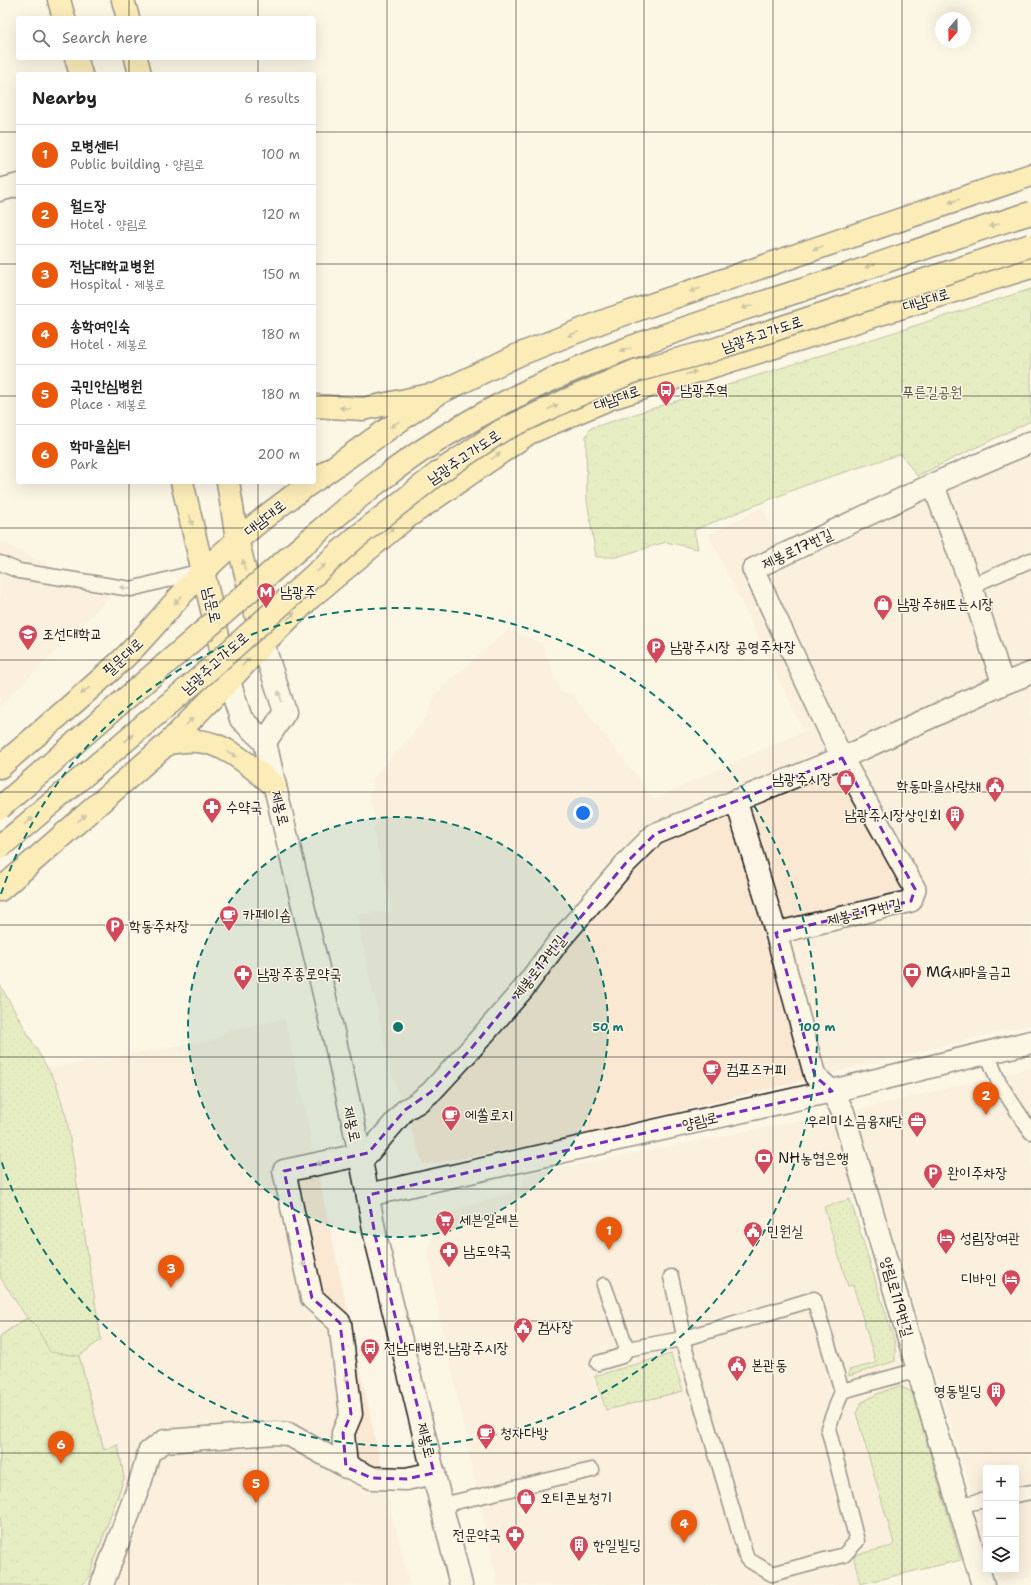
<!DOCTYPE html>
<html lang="en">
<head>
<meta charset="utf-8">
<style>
  body { margin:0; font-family:"Shantell Sans","Poor Story",sans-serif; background:#f6f6f6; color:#222 }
  .controls { position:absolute; right:12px; bottom:12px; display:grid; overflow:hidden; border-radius:4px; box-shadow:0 4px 16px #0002 }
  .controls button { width:36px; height:36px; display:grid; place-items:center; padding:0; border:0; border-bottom:1px solid #e0e0e0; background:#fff; color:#222; font:20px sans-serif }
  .compass { position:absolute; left:935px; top:12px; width:36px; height:36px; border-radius:50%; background:#fff; box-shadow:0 4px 16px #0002; rotate:200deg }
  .you { position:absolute; left:583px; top:813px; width:14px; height:14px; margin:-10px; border:3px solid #fff; border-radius:50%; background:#1a73e8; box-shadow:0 0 0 6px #1a73e833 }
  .badge { display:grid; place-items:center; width:26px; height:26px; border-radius:50%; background:#ea580c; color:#fff; font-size:13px; font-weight:700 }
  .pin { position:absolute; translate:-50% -33px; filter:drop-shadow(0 1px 2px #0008) }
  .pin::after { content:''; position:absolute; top:21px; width:14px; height:12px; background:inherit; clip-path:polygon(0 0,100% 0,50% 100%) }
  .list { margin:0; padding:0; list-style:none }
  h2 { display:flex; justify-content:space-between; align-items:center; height:52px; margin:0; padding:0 16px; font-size:17px }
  h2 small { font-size:13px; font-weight:400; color:#767676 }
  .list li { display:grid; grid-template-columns:26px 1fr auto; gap:12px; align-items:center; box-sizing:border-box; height:60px; padding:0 16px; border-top:1px solid #e0e0e0 }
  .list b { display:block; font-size:15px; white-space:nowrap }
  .list p { margin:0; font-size:13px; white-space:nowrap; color:#767676 }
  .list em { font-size:13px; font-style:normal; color:#767676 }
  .icon { flex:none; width:22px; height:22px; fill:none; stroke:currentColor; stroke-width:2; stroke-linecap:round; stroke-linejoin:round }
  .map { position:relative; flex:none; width:1031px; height:1585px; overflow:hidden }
  .search { position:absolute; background:#fff; box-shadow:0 4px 16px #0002; left:16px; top:16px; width:300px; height:44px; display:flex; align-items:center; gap:10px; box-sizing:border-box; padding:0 14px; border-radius:4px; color:#767676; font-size:15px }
  .panel { position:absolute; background:#fff; box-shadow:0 4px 16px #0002; left:16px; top:72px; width:300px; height:412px; border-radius:4px }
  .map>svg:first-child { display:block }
</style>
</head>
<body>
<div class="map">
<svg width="1031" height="1585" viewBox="0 0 1031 1585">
  <defs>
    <pattern id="grass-dots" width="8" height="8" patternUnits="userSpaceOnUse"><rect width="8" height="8" fill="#cde398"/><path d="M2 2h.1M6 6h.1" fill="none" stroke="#afc282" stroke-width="1.8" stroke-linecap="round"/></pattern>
    <pattern id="park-crowns" width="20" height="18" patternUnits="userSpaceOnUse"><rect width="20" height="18" fill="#cde398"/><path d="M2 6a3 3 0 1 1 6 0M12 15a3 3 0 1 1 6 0" fill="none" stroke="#afc282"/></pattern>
  </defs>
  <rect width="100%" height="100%" fill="#fcf5e5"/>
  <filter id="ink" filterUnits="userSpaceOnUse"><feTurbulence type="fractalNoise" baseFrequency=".025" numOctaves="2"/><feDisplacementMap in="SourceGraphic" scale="8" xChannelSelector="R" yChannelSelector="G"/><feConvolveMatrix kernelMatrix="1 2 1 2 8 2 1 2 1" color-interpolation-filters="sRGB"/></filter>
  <g filter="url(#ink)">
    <!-- built -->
    <path fill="#fae8d2" d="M 1031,430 L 1031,1024 L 553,1142 L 423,1165 L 405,1110 L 391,1073 L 356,914 L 392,912 L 373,829 L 378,823 L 370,800 L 370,793 L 375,789 L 372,780 L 427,717 L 437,692 L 508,630 L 541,643 L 561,693 L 572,694 L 654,799 L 804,731 L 709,535 L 762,507 L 780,549 L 915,482 Z
      M 0,541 L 111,596 L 0,706 Z
      M 285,1019 L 390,1508 L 410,1585 L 0,1585 L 0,1030 L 43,1067 L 56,1067 L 218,1039 L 225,1031 Z
      M 1031,1068 L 1031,1577 L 999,1581 L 996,1570 L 1016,1570 L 1016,1468 L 986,1468 L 986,1538 L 877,1187 L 850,1196 L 850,1199 L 895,1343 L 912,1392 L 961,1560 L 856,1585 L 498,1585 L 467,1443 L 454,1377 L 440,1320 L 428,1249 L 441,1214 L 522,1189 L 524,1175 L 865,1108 Z"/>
    <!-- grass -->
    <path fill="url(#grass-dots)" stroke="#74805a" d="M 0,985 L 56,1083 L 67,1120 L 101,1340 L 79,1356 L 104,1450 L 118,1445 L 124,1478 L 88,1579 L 82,1585 L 0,1585 L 0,1336 L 27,1318 L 0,1277 Z
      M 850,1199 L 895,1343 L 895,1361 L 849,1376 L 849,1370 L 876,1363 L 853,1285 L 848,1286 L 824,1207 Z
      M 671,1354 L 683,1391 L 606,1410 L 595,1376 Z
      M 899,1386 L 912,1392 L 961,1560 L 860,1584 L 854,1558 L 855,1555 L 892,1546 L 894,1543 L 856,1413 L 861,1403 L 877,1394 Z"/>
    <!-- park -->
    <path fill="url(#park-crowns)" stroke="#74805a" d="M 1031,289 L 1031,421 L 917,476 L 901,454 L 811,483 L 694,530 L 698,549 L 666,542 L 616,557 L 596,557 L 587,500 L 586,436 L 591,428 Z
      M 27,1318 L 35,1324 L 50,1352 L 79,1356 L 104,1450 L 118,1445 L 124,1478 L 88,1579 L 82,1585 L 0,1585 L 0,1336 Z"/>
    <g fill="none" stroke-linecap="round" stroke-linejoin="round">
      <defs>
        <path id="service" d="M 0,563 L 19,571 L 131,589 L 201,571
          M 971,586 L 1031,560
          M 987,1053 L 999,1083 L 1031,1132
          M 604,1285 L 627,1349 L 682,1339 L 814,1299 L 842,1391 L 828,1428 L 857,1541 L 844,1555 L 772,1574 L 747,1559 L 682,1339 L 683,1331 L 671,1277
          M 598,1363 L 622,1356 L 627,1349
          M 842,1391 L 918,1370
          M 1016,1495 L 1031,1492
          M 442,1505 L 592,1470
          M 959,1505 L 986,1500"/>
        <path id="pedestrian" d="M 933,484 L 971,586 L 1003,684
          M 736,800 L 776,933 L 815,1076 L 832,1091
          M 776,933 L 911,901 L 915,889 L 842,758 L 753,569 L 933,484 L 1031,442
          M 361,1162 L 405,1110 L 417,1103 L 431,1092 L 469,1051 L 524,988 L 559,941 L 625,864 L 655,834 L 860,750 L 1003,684 L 1031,673"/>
        <path id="minor" d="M 0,190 L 18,185
          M 832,1091 L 843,1112 L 918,1370 L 983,1585
          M 346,1467 L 343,1433 L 351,1414 L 340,1323 L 312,1298 L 284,1171 L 359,1155
          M 102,1585 L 140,1483 L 149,1452 L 165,1441 L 275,1433 L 288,1434 L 342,1464 L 372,1478 L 406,1479 L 434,1473"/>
        <path id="tertiary" d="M 265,742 C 301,906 346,1069 375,1235 L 461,1585"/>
        <path id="secondary" d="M 229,681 L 241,719 L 265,742 L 285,712 L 263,644
          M 368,1195 L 832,1091 L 1031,1042"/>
        <path id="primary" d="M 59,0 L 64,18
          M 123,0 L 128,18
          M 76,58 L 81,74
          M 136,58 L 140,74
          M 314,406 L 363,409 L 430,395
          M 314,481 L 439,393 L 518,355 L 604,321 L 1031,175
          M 182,482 L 227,674
          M 228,482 L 237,539 L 263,642
          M 168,743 C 178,742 188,740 197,741 C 227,743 252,768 275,786
          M 0,767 C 41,731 83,696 123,659 C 152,631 176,598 205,570 C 238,537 274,509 312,482
          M 0,890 L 168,743 L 229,681 L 263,644 L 310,598 L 406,518 L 529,433 L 611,398 L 1031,267"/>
      </defs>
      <!-- service casing -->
      <use href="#service" stroke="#1c1c1c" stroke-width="17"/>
      <!-- pedestrian casing -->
      <use href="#pedestrian" stroke="#1c1c1c" stroke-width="24"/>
      <!-- minor casing -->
      <use href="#minor" stroke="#1c1c1c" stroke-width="25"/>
      <!-- tertiary casing -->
      <use href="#tertiary" stroke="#1c1c1c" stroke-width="25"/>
      <!-- secondary casing -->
      <use href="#secondary" stroke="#1c1c1c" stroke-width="25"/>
      <!-- primary casing -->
      <use href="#primary" stroke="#1c1c1c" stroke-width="25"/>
      <!-- service -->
      <use href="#service" stroke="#fcf5e5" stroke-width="14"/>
      <!-- pedestrian -->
      <use href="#pedestrian" stroke="#fcf5e5" stroke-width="21"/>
      <!-- minor -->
      <use href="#minor" stroke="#fcf5e5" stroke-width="22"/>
      <!-- tertiary -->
      <use href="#tertiary" stroke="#fcf5e5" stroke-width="22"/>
      <!-- secondary -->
      <use href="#secondary" stroke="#fcf5e5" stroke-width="22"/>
      <!-- primary -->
      <use href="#primary" stroke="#fae180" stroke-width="22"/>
      <defs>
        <path id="primary-bridge" d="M 0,808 L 276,568 C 309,541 340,512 373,486 C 402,463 440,438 472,420 C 574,361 690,326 802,290 C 879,265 954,236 1031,213
          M 0,847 L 203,675 L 353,540 L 438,473 L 501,431 L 567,400 L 635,371 L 707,352 L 1031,245"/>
      </defs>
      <!-- primary-bridge casing -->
      <use href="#primary-bridge" stroke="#1c1c1c" stroke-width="25" stroke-linecap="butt"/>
      <!-- primary-bridge -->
      <use href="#primary-bridge" stroke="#fae180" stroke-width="22"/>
    </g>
    <!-- one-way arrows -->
    <defs><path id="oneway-solid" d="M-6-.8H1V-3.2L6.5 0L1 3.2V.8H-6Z"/></defs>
    <g fill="#968853">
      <use href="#oneway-solid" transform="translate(954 201) rotate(161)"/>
      <use href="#oneway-solid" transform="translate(994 225) rotate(162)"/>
      <use href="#oneway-solid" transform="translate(818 248) rotate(161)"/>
      <use href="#oneway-solid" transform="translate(870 266) rotate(161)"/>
      <use href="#oneway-solid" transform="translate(695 290) rotate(161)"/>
      <use href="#oneway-solid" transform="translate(747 307) rotate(162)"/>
      <use href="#oneway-solid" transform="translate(573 334) rotate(158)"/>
      <use href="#oneway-solid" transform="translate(625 350) rotate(160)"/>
      <use href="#oneway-solid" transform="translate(691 373) rotate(-17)"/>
      <use href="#oneway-solid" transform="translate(553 407) rotate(-25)"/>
      <use href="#oneway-solid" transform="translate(345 408) rotate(-177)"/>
      <use href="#oneway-solid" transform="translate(395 424) rotate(145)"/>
      <use href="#oneway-solid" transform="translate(496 456) rotate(-34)"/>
      <use href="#oneway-solid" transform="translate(191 520) rotate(76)"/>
      <use href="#oneway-solid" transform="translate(390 531) rotate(-40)"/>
      <use href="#oneway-solid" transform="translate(244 565) rotate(-104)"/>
      <use href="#oneway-solid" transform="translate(321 568) rotate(-42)"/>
      <use href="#oneway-solid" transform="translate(178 600) rotate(132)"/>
      <use href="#oneway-solid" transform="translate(291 616) rotate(-44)"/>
      <use href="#oneway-solid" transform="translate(246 662) rotate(-47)"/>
      <use href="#oneway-solid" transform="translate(85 691) rotate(139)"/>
      <use href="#oneway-solid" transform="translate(189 722) rotate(-45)"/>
      <use href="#oneway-solid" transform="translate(129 738) rotate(-41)"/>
      <use href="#oneway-solid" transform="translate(232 754) rotate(29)"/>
      <use href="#oneway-solid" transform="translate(82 818) rotate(-41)"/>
      <use href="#oneway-solid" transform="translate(29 821) rotate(-39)"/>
    </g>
    <g fill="#97938b">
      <use href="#oneway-solid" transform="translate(125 588) rotate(-172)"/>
      <use href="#oneway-solid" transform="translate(280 696) rotate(-108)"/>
      <use href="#oneway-solid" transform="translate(321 1163) rotate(168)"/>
      <use href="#oneway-solid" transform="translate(303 1262) rotate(77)"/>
      <use href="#oneway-solid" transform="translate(346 1378) rotate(83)"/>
    </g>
  </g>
  <!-- marked area -->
  <path d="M0 0H1031V1585H0ZM 842,758 L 915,889 L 911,901 L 776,933 L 815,1076 L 832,1091 L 368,1195 L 375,1235 L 434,1473 L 406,1479 L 372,1478 L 346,1467 L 343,1433 L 351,1414 L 340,1323 L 312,1298 L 284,1171 L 368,1153 L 405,1110 L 431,1092 L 469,1051 L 625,864 L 655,834 Z" fill="#fcf5e5" fill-opacity=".55" fill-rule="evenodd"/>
  <path fill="none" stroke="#7b2cbf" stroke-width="3" stroke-dasharray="8 5" stroke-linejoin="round" d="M 842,758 L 915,889 L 911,901 L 776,933 L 815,1076 L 832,1091 L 368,1195 L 375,1235 L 434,1473 L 406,1479 L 372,1478 L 346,1467 L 343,1433 L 351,1414 L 340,1323 L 312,1298 L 284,1171 L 368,1153 L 405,1110 L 431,1092 L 469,1051 L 625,864 L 655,834 Z"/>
  <!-- grid -->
  <path fill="none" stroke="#1c1c1c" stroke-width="1" stroke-opacity="0.55" d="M 129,0 L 129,18M 258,0 L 258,18M 387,0 L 387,1585M 516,0 L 516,1585M 644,0 L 644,1585M 773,0 L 773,1585M 902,0 L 902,1585M 129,58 L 129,74M 258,58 L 258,74M 0,132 L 18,132M 314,132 L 1031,132M 0,264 L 18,264M 314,264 L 1031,264M 0,396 L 18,396M 314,396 L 1031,396M 129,482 L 129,1585M 258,482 L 258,1585M 0,528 L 1031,528M 0,660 L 1031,660M 0,792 L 1031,792M 0,925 L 1031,925M 0,1057 L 1031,1057M 0,1189 L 1031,1189M 0,1321 L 1031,1321M 0,1453 L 1031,1453"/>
  <!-- distance rings -->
  <circle cx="398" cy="1027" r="210" fill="#0f766e" fill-opacity=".12"/>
  <g fill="none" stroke="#0f766e" stroke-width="2" stroke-dasharray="7 5">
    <circle cx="398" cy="1027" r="210"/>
    <path d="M1 894A419 419 0 1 1 1 1160"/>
  </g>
  <!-- icons -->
  <defs>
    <symbol id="bus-pin" viewBox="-11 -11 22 30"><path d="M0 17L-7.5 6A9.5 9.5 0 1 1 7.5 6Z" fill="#d1495b" stroke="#fcf5e5"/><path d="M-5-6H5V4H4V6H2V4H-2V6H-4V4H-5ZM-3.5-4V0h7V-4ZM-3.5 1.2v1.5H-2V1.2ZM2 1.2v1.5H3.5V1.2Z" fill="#fff"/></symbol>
    <symbol id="metro-pin" viewBox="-11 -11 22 30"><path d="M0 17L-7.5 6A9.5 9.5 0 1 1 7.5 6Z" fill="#d1495b" stroke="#fcf5e5"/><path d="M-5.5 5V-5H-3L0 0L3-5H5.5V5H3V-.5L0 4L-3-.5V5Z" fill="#fff"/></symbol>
    <symbol id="shop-pin" viewBox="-11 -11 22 30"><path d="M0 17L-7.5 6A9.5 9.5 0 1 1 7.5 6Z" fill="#d1495b" stroke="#fcf5e5"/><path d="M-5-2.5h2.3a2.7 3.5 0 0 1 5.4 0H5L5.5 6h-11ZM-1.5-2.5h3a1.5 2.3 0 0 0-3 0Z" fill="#fff"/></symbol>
    <symbol id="university-pin" viewBox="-11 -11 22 30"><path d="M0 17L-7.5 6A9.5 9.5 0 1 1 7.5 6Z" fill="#d1495b" stroke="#fcf5e5"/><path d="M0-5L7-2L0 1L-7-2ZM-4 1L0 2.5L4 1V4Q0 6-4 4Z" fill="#fff"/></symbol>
    <symbol id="parking-pin" viewBox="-11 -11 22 30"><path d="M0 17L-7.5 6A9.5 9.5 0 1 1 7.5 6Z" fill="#d1495b" stroke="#fcf5e5"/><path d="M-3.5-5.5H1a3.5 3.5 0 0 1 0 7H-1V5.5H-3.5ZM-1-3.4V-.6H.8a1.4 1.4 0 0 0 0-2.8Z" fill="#fff"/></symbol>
    <symbol id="civic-pin" viewBox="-11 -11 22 30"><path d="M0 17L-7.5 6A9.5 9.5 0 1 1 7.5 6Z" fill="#d1495b" stroke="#fcf5e5"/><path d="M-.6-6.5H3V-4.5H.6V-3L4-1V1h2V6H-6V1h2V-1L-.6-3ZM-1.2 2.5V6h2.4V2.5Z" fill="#fff"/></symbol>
    <symbol id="pharmacy-pin" viewBox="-11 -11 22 30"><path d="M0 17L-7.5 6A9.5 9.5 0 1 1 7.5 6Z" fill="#d1495b" stroke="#fcf5e5"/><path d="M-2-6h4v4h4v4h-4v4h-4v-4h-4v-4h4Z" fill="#fff"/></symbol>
    <symbol id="building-pin" viewBox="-11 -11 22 30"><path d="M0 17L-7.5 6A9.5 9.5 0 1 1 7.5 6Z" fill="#d1495b" stroke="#fcf5e5"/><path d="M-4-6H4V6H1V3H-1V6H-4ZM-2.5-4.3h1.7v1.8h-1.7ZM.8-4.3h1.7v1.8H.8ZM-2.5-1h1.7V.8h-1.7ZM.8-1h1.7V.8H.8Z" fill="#fff"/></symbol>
    <symbol id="cafe-pin" viewBox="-11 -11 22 30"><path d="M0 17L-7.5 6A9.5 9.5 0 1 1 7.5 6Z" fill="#d1495b" stroke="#fcf5e5"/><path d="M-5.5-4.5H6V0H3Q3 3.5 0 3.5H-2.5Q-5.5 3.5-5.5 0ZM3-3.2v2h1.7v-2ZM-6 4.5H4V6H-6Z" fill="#fff"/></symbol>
    <symbol id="bank-pin" viewBox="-11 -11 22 30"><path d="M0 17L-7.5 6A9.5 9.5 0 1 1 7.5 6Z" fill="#d1495b" stroke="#fcf5e5"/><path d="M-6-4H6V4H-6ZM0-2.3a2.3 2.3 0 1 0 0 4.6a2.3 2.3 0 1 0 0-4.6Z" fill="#fff"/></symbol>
    <symbol id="office-pin" viewBox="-11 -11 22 30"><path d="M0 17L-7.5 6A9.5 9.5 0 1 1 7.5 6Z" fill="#d1495b" stroke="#fcf5e5"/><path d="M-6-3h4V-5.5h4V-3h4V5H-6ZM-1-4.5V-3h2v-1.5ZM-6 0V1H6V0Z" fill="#fff"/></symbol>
    <symbol id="supermarket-pin" viewBox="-11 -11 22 30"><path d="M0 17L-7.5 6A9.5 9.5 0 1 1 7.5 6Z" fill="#d1495b" stroke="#fcf5e5"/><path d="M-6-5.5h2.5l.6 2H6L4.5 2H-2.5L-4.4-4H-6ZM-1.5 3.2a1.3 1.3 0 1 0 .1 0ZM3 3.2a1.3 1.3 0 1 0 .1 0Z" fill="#fff"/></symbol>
    <symbol id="hotel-pin" viewBox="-11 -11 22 30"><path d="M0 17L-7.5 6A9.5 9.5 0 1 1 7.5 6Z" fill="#d1495b" stroke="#fcf5e5"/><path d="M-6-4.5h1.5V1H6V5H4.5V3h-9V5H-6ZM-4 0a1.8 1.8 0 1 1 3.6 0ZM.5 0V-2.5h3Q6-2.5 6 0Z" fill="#fff"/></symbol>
  </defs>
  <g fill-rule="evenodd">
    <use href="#bus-pin" x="655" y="379" width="22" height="30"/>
    <use href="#metro-pin" x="255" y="581" width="22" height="30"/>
    <use href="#shop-pin" x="872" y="593" width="22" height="30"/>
    <use href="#university-pin" x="17" y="623" width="22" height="30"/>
    <use href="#parking-pin" x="645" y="636" width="22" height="30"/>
    <use href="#shop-pin" x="835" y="768" width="22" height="30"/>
    <use href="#civic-pin" x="984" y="775" width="22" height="30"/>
    <use href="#pharmacy-pin" x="201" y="796" width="22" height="30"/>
    <use href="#building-pin" x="944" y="804" width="22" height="30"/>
    <use href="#cafe-pin" x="218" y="904" width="22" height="30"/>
    <use href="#parking-pin" x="104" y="915" width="22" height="30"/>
    <use href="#bank-pin" x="901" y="961" width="22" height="30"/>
    <use href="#pharmacy-pin" x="232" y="963" width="22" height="30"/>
    <use href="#cafe-pin" x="701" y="1058" width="22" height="30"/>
    <use href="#cafe-pin" x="440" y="1104" width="22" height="30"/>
    <use href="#office-pin" x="906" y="1110" width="22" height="30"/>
    <use href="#bank-pin" x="753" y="1147" width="22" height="30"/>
    <use href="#parking-pin" x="922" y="1162" width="22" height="30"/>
    <use href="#supermarket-pin" x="434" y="1209" width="22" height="30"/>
    <use href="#civic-pin" x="742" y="1220" width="22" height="30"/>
    <use href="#hotel-pin" x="935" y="1227" width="22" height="30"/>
    <use href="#pharmacy-pin" x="438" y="1240" width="22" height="30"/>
    <use href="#hotel-pin" x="1000" y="1268" width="22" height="30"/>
    <use href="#civic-pin" x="512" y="1316" width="22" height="30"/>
    <use href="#bus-pin" x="359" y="1337" width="22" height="30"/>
    <use href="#civic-pin" x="726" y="1354" width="22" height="30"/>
    <use href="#building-pin" x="985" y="1380" width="22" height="30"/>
    <use href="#cafe-pin" x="475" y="1422" width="22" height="30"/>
    <use href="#shop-pin" x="515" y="1487" width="22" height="30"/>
    <use href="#pharmacy-pin" x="504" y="1524" width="22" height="30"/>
    <use href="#building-pin" x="568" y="1534" width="22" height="30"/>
  </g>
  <g text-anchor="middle" stroke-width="3" stroke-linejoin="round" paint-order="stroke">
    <!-- street labels -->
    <g font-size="15" fill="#1c1c1c" stroke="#fcf5e5">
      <text transform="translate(926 300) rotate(-17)" y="5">대남대로</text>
      <text transform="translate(762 334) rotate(-19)" y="5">남광주고가도로</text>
      <text transform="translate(617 398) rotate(-20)" y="5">대남대로</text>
      <text transform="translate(464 457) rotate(-34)" y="5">남광주고가도로</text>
      <text transform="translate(265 518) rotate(-38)" y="5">대남대로</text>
      <text transform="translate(797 549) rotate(-25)" y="5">제봉로17번길</text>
      <text transform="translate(212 605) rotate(77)" y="5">남문로</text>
      <text transform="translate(123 657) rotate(-43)" y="5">필문대로</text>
      <text transform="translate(215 663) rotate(-42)" y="5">남광주고가도로</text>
      <text transform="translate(280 808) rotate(76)" y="5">제봉로</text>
      <text transform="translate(864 912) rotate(-13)" y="5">제봉로17번길</text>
      <text transform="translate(539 967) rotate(-52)" y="5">제봉로17번길</text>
      <text transform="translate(700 1121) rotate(-13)" y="5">양림로</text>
      <text transform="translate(352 1124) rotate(78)" y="5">제봉로</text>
      <text transform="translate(897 1297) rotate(74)" y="5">양림로119번길</text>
      <text transform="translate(426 1440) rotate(76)" y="5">제봉로</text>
    </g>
    <!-- poi labels -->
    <g font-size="15" fill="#1c1c1c" stroke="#fcf5e5" text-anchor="start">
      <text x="680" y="395">남광주역</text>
      <text x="280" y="597">남광주</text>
      <text x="897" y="609">남광주해뜨는시장</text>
      <text x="42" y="639">조선대학교</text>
      <text x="670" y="652">남광주시장 공영주차장</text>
      <text x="832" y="784" text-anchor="end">남광주시장</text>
      <text x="981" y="791" text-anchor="end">학동마을사랑채</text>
      <text x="226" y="812">수약국</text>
      <text x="941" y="820" text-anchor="end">남광주시장상인회</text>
      <text x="243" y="920">카페이솝</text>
      <text x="129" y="931">학동주차장</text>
      <text x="926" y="977">MG새마을금고</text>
      <text x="257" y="979">남광주종로약국</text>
      <text x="726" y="1074">컴포즈커피</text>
      <text x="465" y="1120">에쏠로지</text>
      <text x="903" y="1126" text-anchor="end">우리미소금융재단</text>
      <text x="778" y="1163">NH농협은행</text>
      <text x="947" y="1178">완이주차장</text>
      <text x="459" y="1225">세븐일레븐</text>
      <text x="767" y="1236">민원실</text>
      <text x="960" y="1243">성림장여관</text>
      <text x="463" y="1256">남도약국</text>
      <text x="997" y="1284" text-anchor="end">디바인</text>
      <text x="537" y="1332">검사장</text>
      <text x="384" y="1353">전남대병원.남광주시장</text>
      <text x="751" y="1370">본관동</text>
      <text x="982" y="1396" text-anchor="end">영동빌딩</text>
      <text x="500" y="1438">청자다방</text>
      <text x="540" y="1503">오티콘보청기</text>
      <text x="501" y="1540" text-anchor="end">전문약국</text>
      <text x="593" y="1550">한일빌딩</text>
    </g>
    <!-- park labels -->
    <g font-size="15" fill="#515841" stroke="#fcf5e5">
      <text x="932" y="397">푸른길공원</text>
    </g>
  </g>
  <circle cx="398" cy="1027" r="6" fill="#0f766e" stroke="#fcf5e5" stroke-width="2"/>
  <g font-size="12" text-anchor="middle" font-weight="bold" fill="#0f766e" stroke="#fcf5e5" stroke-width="3" stroke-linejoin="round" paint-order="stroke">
    <text x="608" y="1031">50 m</text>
    <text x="817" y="1031">100 m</text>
  </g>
</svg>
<div class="controls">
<button>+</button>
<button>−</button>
<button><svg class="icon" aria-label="layers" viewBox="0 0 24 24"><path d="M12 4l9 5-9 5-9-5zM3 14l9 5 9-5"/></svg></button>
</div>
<svg class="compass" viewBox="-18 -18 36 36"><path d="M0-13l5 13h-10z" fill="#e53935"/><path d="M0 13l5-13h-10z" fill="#767676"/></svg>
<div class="you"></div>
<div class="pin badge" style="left:609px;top:1250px">1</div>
<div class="pin badge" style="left:986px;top:1115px">2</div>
<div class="pin badge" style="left:171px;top:1288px">3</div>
<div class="pin badge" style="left:684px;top:1543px">4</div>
<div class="pin badge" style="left:256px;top:1503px">5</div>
<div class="pin badge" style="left:61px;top:1464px">6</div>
<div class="search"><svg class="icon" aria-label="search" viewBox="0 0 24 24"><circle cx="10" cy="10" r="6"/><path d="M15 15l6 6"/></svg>Search here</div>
<section class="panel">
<h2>Nearby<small>6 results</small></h2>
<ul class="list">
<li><span class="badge">1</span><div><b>모병센터</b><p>Public building · 양림로</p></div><em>100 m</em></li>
<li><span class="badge">2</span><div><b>월드장</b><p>Hotel · 양림로</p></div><em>120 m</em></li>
<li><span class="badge">3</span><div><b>전남대학교병원</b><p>Hospital · 제봉로</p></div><em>150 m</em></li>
<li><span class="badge">4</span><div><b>송학여인숙</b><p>Hotel · 제봉로</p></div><em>180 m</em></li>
<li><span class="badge">5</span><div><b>국민안심병원</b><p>Place · 제봉로</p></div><em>180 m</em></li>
<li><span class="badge">6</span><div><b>학마을쉼터</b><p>Park</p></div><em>200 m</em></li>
</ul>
</section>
</div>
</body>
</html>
